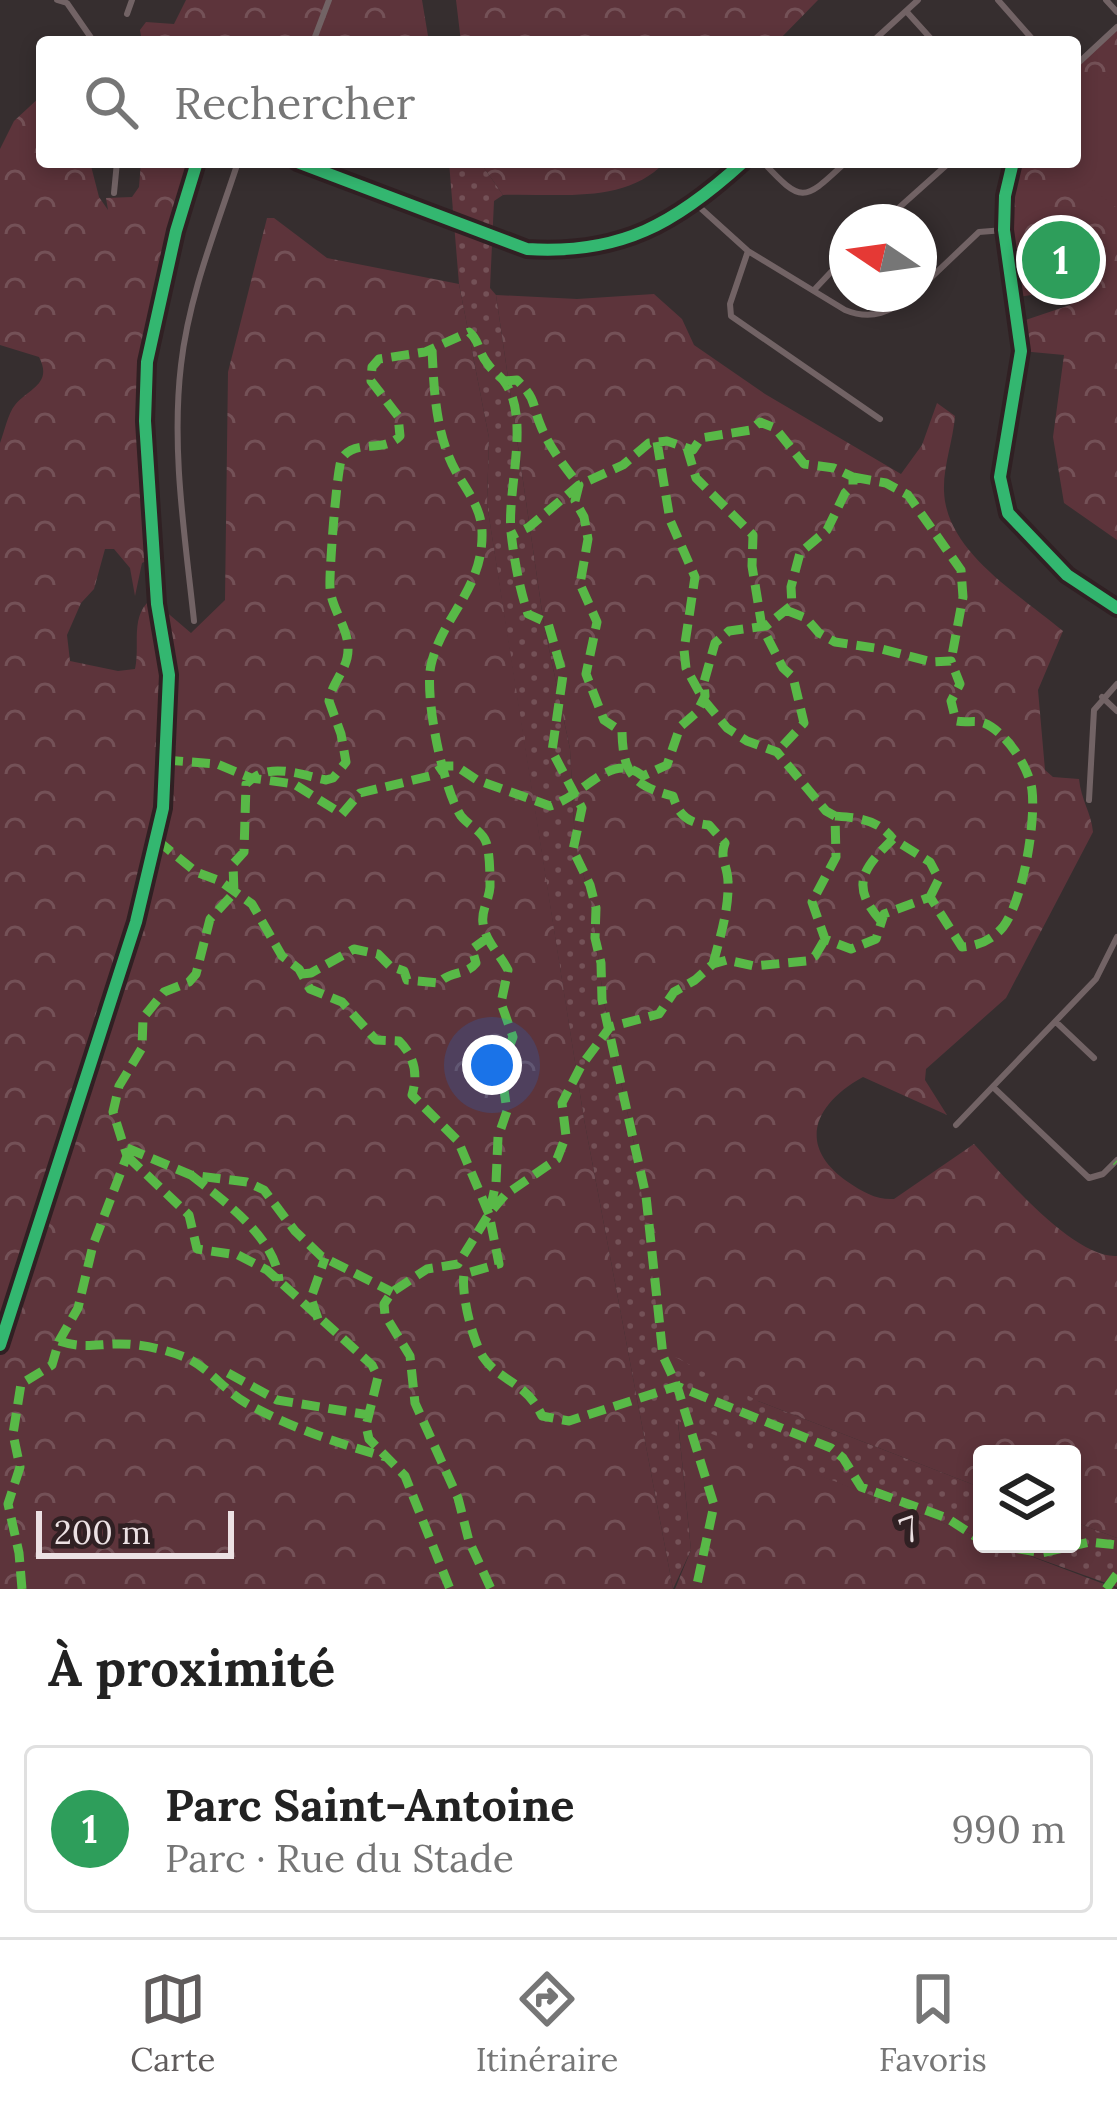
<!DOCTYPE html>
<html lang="fr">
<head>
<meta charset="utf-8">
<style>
  body { margin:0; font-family:Lora,serif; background:#f2f2f2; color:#222 }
  .controls { position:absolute; right:36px; bottom:36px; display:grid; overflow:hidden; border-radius:12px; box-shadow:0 6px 18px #0003 }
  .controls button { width:108px; height:108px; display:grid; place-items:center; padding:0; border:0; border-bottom:3px solid #e0e0e0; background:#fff; color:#222; font:60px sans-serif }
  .compass { position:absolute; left:829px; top:204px; width:108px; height:108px; border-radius:50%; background:#fff; box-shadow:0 6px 18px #0003; rotate:283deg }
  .scale { position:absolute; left:36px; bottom:30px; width:198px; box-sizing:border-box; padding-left:12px; border:6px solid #ece1e3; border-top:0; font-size:33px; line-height:42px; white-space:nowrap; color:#ece1e3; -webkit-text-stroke:9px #302023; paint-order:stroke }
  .you { position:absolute; left:492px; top:1065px; width:42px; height:42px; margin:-30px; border:9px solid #fff; border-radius:50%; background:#1a73e8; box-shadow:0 0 0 18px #1a73e833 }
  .badge { display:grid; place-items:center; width:78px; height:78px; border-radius:50%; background:#605c5c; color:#fff; font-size:39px; font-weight:700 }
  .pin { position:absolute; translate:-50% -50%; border:6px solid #fff; box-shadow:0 3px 12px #0006 }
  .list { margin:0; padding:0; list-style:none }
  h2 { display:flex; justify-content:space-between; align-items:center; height:156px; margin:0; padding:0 48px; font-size:51px }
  h2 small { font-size:39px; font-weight:400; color:#767676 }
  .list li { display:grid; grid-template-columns:78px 1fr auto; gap:36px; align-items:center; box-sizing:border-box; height:168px; margin:0 24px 24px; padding:0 24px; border:3px solid #e0e0e0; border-radius:12px }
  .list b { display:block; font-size:45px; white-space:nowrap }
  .list p { margin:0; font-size:39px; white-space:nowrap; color:#767676 }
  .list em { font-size:39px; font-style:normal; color:#767676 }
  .icon { flex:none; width:66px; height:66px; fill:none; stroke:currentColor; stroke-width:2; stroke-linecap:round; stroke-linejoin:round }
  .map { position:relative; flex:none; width:1117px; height:1589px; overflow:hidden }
  .search { position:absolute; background:#fff; box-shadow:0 6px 18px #0003; left:36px; right:36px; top:36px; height:132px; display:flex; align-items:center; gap:30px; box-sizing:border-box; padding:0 42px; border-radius:12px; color:#767676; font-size:45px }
  .sheet { height:348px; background:#fff }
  nav { display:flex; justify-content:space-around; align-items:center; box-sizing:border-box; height:168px; border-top:3px solid #e0e0e0; background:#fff; font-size:33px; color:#767676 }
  nav a { display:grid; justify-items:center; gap:6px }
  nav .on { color:#605c5c }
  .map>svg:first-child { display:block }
</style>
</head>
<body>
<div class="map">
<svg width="1117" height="1589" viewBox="0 0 1117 1589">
  <defs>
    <pattern id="grass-dots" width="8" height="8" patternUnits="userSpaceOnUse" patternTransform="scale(3)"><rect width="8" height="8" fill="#5d343b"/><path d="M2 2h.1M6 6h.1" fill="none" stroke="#745157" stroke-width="1.8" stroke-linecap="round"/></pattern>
    <pattern id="forest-crowns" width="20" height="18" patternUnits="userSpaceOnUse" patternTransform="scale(3)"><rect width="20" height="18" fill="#5d343b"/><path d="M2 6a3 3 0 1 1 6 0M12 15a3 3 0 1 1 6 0" fill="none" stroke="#745157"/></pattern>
  </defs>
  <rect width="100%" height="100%" fill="#362e2f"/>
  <!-- grass -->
  <path fill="url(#grass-dots)" d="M 449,162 L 480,162 L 503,195 L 494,201 L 490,288 L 496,295 L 544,625 L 570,749 L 575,843 L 592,906 L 603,997 L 636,1153 L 758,1401 L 982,1488 L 982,1538 L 678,1422 L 691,1550 L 673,1589 L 584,1119 L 510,653 L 487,504 L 489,438 L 459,284 Z
    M 1072,1521 L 1117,1538 L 1117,1587 L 998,1544 L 1072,1544 Z"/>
  <!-- forest -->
  <path fill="url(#forest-crowns)" d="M 186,0 L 422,0 L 429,42 L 142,42 L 140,30 L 146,22 L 174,24 Z
    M 456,0 L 818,0 L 777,42 L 461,42 Z
    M 1117,29 L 1117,540 L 1064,503 L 1053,437 L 1064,355 L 1021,351 L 1014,324 L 1070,305 L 1073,289 L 1011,298 L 1002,232 L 1011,162 L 1075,162 L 1075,68 Z
    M 42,95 L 42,162 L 90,162 L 99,197 L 108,210 L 106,198 L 132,197 L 139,187 L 141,162 L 197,162 C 178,227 157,294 148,361 C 139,425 150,493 154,557 L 142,563 L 135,596 L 130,568 L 114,549 L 105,549 L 94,589 L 81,603 L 67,635 L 70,661 L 118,671 L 135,669 C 140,647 131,620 147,603 L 157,604 L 191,633 L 225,600 L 228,372 L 267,218 L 274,218 L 327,258 L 459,284 L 489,438 L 487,504 L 584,1119 L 673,1589 L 0,1589 L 0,443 C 4,433 8,413 15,405 C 29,388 53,384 39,357 L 0,345 L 0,149 L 14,121 Z
    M 480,162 L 665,162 C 625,205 558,193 503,195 Z
    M 654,294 L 682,319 L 694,345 L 765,394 L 901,474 L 922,445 L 937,403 L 955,416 C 953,441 943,467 944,491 C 946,552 1019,594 1063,631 L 1038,690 L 1045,770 L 1053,777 L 1079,779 C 1081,800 1091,812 1093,832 L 1006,998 L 926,1069 L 925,1080 L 947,1115 L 863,1077 C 814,1104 796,1146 848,1182 C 863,1192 876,1200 894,1199 L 974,1144 C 1003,1175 1074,1259 1117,1256 L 1117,1538 L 1072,1521 L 1072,1454 L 982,1454 L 982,1488 L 758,1401 L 662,1350 L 636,1153 L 603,997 L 592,906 L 575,843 L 570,749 L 544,625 L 496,295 L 577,299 Z
    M 678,1421 L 982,1538 L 982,1544 L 998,1544 L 1117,1589 L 675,1589 L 691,1550 Z"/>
  <!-- pitch -->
  <path fill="#5d343b" d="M 1101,73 L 1117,84 L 1117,208 L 1062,167 L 1049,168 L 1049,162 L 1075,162 L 1075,107 Z"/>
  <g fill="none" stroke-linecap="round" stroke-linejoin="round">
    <!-- minor -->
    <path stroke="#726365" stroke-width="6" d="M 57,0 L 67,3 L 94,42
      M 998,0 L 1035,42
      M 1106,0 L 1117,12
      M 906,11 L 934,42
      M 127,14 L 132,0
      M 313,42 L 329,0
      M 872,42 L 918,0
      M 1075,66 L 1117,27
      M 297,162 L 527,249 C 621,255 676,223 743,162
      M 763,162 C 803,205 804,201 846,162
      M 1013,162 L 1005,196 L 1004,230 L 1021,351 L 1000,477 L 1008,513 L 1067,575 L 1117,608
      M 114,193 L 117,162
      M 696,204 L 748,251 L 845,310 C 872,321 891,312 913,294
      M 883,222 L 950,162
      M 748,251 L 730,304 L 731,316 L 880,419
      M 815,289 L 847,255
      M 919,289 L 979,232 L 1004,230
      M 194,621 C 185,536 171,450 181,365 C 189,295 216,229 238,162
      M 1102,697 L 1117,711
      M 1089,800 L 1094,710 L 1117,684
      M 1056,1022 L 1094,1058
      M 993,1087 L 1089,1178 L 1103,1174 L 1117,1160
      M 956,1125 L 1096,979 L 1117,937"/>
    <!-- quiet -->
    <path stroke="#58b947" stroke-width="9" stroke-dasharray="18 9" stroke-linecap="butt" d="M 432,350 C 434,387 435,422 449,457 C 459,483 481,502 482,531 C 484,589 442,616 431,665 C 424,696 443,789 461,816 C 468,825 482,831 486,842 C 490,853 490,875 490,887 C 489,900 481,911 483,923 C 485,941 500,954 508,970 L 501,1003 L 513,1037 L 506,1055 L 504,1090 L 507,1111 L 498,1137 L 496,1183 L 489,1214 L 458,1264 L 427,1269 L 392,1292 L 384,1304 L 385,1315 L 410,1356 L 415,1403 L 458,1498 L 469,1541 L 491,1589
      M 504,381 L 517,380 C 537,400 531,401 540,424 C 549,447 564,466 579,485 L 575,501 L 584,517 L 588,539 L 580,584 L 597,622 L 586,674 L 604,720 L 622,732 C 623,773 633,786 673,796 C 679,816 688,823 709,825 L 725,843 C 719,858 728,866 728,882 C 729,910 720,937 713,964
      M 657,442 L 670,520 L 695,577 L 684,650 L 686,668 L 703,699 L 727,728 L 747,741 L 777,752 L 826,811 L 835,816 L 836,857 L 812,902 L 825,939 L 851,949 L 876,939 L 884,914 L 930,897 L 962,947 C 978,946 992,940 1003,927 C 1023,901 1036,822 1032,790 C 1029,767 1006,732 984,723 C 975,720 966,723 956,721 L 951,701 L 960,684 L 951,661 L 932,662 L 882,649 L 835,642 L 819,633 L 806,618 L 783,609
      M 687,448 L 696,478 L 753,535 L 752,566 L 762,627 L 783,668 L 793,677 L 804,723 L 777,752
      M 853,477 L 886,483 L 908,495 L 961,570 L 963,597 L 951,661
      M 165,760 L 217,764 L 251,778 L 294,784 L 342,814 L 360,793 L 430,776 L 445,766 L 456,766 L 477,780 L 550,806 C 586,795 611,750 643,776 L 667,765 L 680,727 L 697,712 L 705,696 L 704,682 L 715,643 L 729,631 L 766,626 L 792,605 L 791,587 L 800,553 L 827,530 L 845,493 L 853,485 L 853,477 L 834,468 L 804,464 L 775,428 L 760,422 L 751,430 L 701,438 L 693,450 L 667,441 L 649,443 L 623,465 L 579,485 L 529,527 L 511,536
      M 835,816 C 860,818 877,819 893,839
      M 157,840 L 196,872 L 220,881 L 252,904 L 282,956 L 299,969 L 310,989 L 342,1002 L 376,1040 L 399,1041 C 415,1057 418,1074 412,1095 L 458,1141 L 489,1214 L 499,1264 L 464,1274 C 461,1294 472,1339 483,1357 C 500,1382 526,1381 542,1416 L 569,1421 L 677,1386 L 831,1448 L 843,1458 L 861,1487 L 947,1518 L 982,1541
      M 881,921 C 850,886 862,869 893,839 L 930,862 L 939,879 L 930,897
      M 302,974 L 311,973 L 354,949 L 378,954 L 390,966 L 404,971 L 407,980 L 439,983 C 450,970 466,976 476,963 L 472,949 L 486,939
      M 127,1148 L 191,1175 L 247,1182 L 264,1190 L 295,1231 L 321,1256 L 392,1292
      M 127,1156 L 189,1215 L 197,1249 L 238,1255 L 267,1270 L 372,1365 L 378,1377 L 366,1426 L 369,1439 L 405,1476 L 450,1589
      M 1116,1161 L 1117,1162
      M 191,1175 C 224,1201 276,1238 279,1281
      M 493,1209 L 505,1195 L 557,1159 L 566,1136 L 562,1103 L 581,1066 L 610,1027 L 659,1014 L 674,992 L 695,980 L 713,964 L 727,960 L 754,966 L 807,961 L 815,956 L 825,939
      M 318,1319 L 311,1298 L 325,1258
      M 59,1341 C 81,1348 92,1345 114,1344 C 138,1343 165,1349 187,1358 C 210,1369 225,1391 246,1403 C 291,1428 337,1443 386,1457
      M 228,1373 L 277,1400 L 369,1415
      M 990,1544 L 1042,1553 L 1090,1542 L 1117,1545
      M 22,1589 L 19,1553 L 8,1504 L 20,1467 L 13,1434 L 21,1384 L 52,1365 L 59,1341 L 78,1308 L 93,1245 L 127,1156 L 113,1112 L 119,1086 L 142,1048 L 143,1018 L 164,992 L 189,982 L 196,974 L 210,919 L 234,893 L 233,864 L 244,852 L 246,784 C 268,761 297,774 326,780 L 333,778 L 346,762 L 341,734 L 329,701 C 332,682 348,669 348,650 C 349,628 331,609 330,587 C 329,573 337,465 342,458 C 356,438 383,454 400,436 L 398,416 L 371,381 L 372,367 L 379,359 L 425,352 L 469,332 C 480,341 478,352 487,363 C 492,371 501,376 506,384 C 530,421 507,489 511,532 C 514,559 519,587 528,614 L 548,623 L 563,675 L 552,751 L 582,808 L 573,850 L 590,885 L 596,908 L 595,938 L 601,963 L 602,1000 L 646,1196 L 663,1356 L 677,1386 L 714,1505 L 696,1589
      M 1106,1589 L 1117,1574"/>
    <defs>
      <path id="cycleway" d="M 297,162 L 527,249 C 621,255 676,223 743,162
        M 1013,162 L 1005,196 L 1004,230 L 1021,351 L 1000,477 L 1008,513 L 1067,575 L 1117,608
        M 0,1345 L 136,922 L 163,808 L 169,675 L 157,604 L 145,421 L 147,362 L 176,231 L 197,162"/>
    </defs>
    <!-- cycleway casing -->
    <use href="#cycleway" stroke="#302023" stroke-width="20"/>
    <!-- cycleway -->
    <use href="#cycleway" stroke="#33b770" stroke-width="12"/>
  </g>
  <g text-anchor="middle" stroke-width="12" stroke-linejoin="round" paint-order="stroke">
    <!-- street labels -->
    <g font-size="36" fill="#ece1e3" stroke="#302023">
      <text transform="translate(909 1529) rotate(-19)" y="13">7</text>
    </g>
  </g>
</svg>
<div class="controls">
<button><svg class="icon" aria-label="layers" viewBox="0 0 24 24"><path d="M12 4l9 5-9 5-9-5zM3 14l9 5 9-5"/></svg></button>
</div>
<svg class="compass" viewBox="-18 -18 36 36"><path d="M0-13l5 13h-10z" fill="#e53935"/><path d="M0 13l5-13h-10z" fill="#767676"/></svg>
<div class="scale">200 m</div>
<div class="you"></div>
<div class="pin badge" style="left:1061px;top:260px;background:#2e9e5b">1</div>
<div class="search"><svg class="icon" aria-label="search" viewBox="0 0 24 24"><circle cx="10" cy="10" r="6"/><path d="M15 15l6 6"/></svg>Rechercher</div>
</div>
<section class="sheet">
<h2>À proximité<small></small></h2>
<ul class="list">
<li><span class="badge" style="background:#2e9e5b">1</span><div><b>Parc Saint-Antoine</b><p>Parc · Rue du Stade</p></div><em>990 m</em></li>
</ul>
</section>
<nav>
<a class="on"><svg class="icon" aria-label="map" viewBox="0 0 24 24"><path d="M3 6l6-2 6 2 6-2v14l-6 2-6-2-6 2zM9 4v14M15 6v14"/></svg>Carte</a>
<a><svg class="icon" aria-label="directions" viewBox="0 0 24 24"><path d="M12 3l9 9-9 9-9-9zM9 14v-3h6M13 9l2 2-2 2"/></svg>Itinéraire</a>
<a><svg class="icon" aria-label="saved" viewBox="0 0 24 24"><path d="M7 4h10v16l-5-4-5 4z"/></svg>Favoris</a>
</nav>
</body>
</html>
